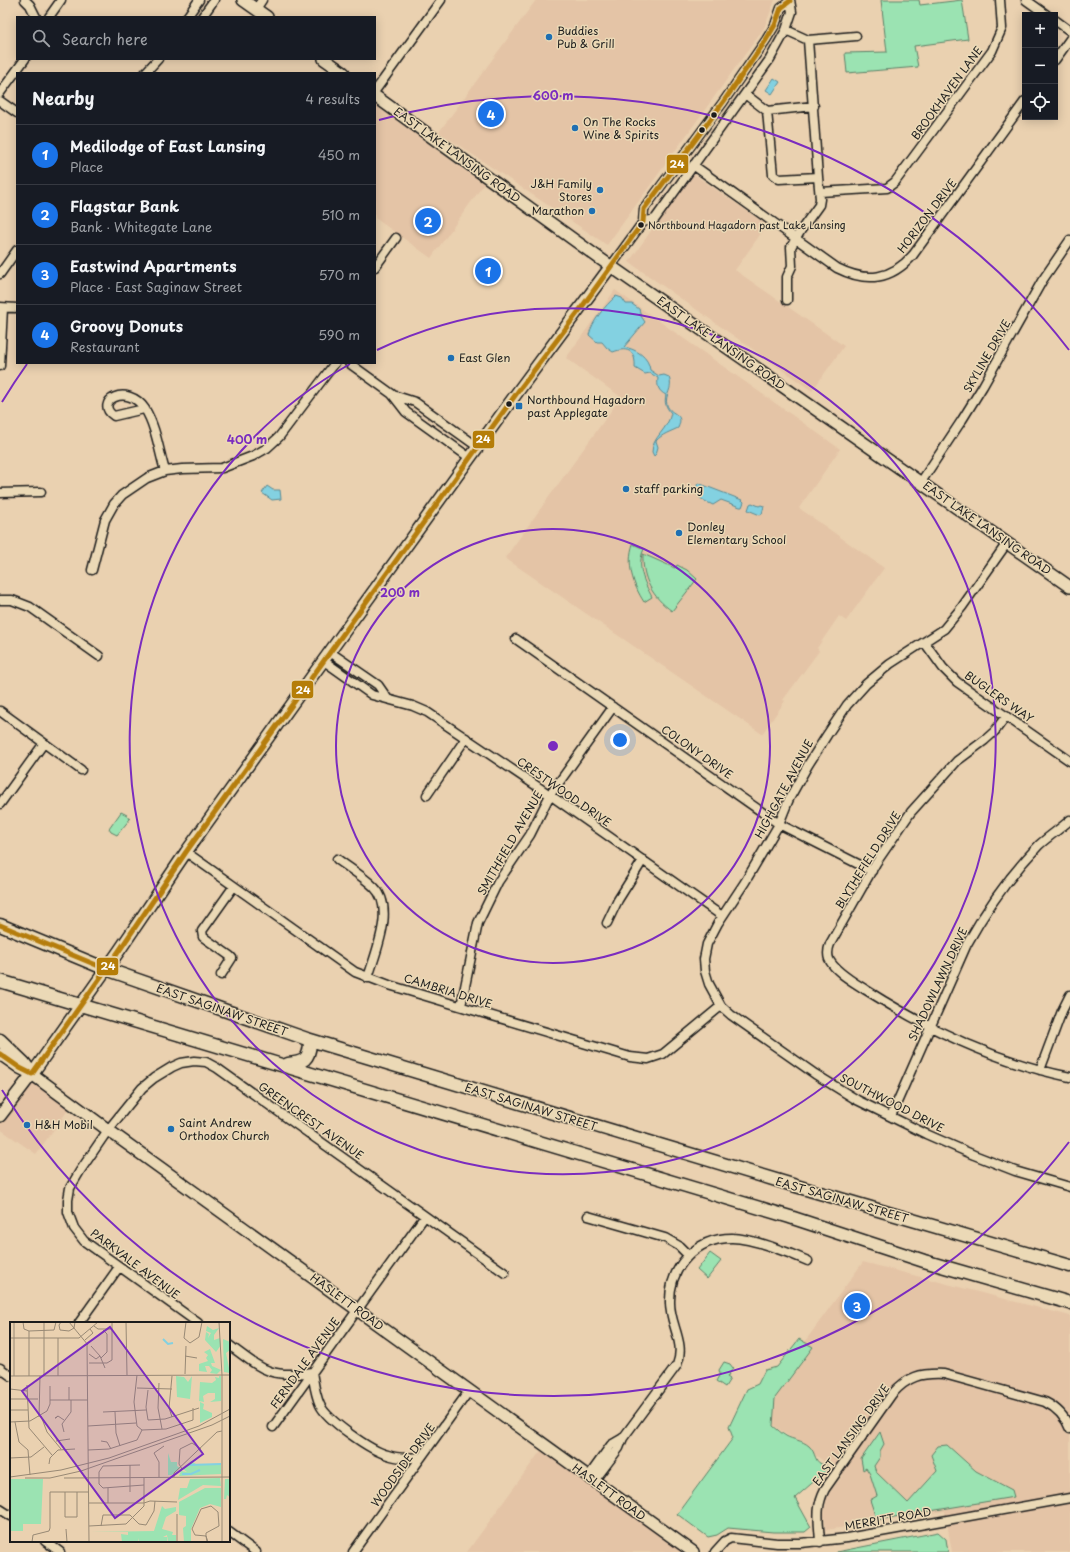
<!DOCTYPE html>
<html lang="en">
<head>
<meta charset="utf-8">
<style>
  body { margin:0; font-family:"Playpen Sans",sans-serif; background:#242831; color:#f1f3f6 }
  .controls { position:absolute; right:12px; top:12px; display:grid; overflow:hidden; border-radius:0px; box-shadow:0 2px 10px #0003 }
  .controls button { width:36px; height:36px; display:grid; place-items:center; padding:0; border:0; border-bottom:1px solid #363941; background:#171b24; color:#f1f3f6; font:20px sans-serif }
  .you { position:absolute; left:620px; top:740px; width:14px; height:14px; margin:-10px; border:3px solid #fff; border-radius:50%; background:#1a73e8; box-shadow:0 0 0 6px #1a73e833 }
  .badge { display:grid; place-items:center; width:26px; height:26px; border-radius:50%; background:#1a73e8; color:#fff; font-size:13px; font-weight:700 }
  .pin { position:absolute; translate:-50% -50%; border:2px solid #fff; box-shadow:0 1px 4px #0006 }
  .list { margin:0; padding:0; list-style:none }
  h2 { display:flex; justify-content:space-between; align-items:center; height:52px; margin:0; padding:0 16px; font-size:17px }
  h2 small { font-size:13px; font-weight:400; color:#9ea1a6 }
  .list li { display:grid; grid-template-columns:26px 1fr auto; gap:12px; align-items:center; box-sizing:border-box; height:60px; padding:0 16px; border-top:1px solid #363941 }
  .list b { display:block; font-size:15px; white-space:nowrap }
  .list p { margin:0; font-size:13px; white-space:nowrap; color:#9ea1a6 }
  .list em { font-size:13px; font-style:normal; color:#9ea1a6 }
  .icon { flex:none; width:22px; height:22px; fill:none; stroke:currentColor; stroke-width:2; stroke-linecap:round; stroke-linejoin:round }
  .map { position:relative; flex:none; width:1070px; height:1552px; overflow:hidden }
  .search { position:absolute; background:#171b24; box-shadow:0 2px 10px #0003; left:16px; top:16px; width:360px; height:44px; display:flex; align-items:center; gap:10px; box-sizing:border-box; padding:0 14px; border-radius:0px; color:#9ea1a6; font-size:15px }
  .panel { position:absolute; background:#171b24; box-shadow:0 2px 10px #0003; left:16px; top:72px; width:360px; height:292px; border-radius:0px }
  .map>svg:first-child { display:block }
</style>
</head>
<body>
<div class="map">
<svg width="1070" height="1552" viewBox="0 0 1070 1552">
  <rect width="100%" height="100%" fill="#ead1b0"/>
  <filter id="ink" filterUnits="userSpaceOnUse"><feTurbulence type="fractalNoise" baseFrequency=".025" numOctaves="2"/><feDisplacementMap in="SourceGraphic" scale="8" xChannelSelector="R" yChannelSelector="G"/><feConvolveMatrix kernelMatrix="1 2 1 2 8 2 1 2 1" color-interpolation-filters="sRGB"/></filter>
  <g filter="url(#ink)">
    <!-- built -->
    <path fill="#e4c4a6" d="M 536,0 L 775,0 L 764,28 L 607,245 L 439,132 Z
      M 375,105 L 484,184 L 431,258 L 375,218 Z
      M 692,173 L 767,225 L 735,270 L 844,346 L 812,391 L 629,262 Z
      M 615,290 L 840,449 L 799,508 L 884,568 L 846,621 L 839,616 L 817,648 L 819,651 L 783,700 L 785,701 L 762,734 L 505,558 L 621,397 L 566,358 Z
      M 30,1077 L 71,1106 L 36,1154 L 0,1129 L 0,1120 Z
      M 863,1262 L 1070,1316 L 1070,1552 L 952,1552 L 945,1511 L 826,1530 L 824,1515 L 827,1496 L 843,1475 L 754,1411 Z
      M 542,1449 L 683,1552 L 467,1552 Z"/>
    <!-- green -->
    <path fill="#9be3b2" stroke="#5c8067" d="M 881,0 L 919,0 L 920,5 L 962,0 L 968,39 L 914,46 L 918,67 L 847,73 L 845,53 L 887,52 Z
      M 633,544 L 644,549 C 636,566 644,582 652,597 L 644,602 C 633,585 626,564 633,544 Z
      M 643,554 L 675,568 L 677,565 L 687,570 L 697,579 L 672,611 C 652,597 642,578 643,554 Z
      M 121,812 L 127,815 L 130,819 L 117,835 L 111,832 L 109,829 Z
      M 710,1253 L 721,1261 L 707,1279 L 697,1270 Z
      M 799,1339 L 813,1347 L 775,1398 L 773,1426 C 777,1429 781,1433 786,1436 C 793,1440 802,1440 809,1446 C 817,1453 813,1464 826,1465 L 827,1470 L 795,1498 L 811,1527 L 805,1532 L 773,1532 L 728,1528 L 717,1535 L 708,1537 L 677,1514 L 733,1438 L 729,1427 L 747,1389 L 758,1384 L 765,1370 L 777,1367 Z
      M 724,1362 L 730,1364 L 733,1368 L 727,1377 L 730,1379 L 725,1387 L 716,1381 L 720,1374 L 719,1370 Z
      M 880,1432 L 884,1444 L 880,1451 L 880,1457 L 874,1466 L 876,1472 L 908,1503 L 937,1471 L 931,1455 L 938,1446 L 947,1445 L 976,1471 L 1012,1490 L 1014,1497 L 876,1520 L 873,1509 L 870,1500 L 877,1496 L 870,1474 L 866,1468 L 863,1470 L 861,1459 Z
      M 938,1532 L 946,1539 L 948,1552 L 836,1552 Z"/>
    <!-- water -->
    <path fill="#83d1e1" stroke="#5a8992" d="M 774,78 L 780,82 L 772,94 L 766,90 Z
      M 616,296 L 622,298 L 626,304 L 632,304 L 639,309 L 641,316 L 645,322 L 624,347 C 636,349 649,357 650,370 L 659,376 L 664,375 L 669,377 C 674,390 664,394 667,405 C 671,416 685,412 678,428 C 670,432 662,434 656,441 L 658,447 L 656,454 L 654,456 L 652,452 C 652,437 668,430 671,413 C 666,407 664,403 666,395 C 658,391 657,386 658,378 L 650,373 L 645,374 L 635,368 C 636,352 629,346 613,352 L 607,348 L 602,342 L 597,342 L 589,335 C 592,321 605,306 616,296 Z
      M 698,483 L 742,500 L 744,502 L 742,507 L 740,507 L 721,500 L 713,505 C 705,501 698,499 695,490 Z
      M 267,486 L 273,490 L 280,490 L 281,499 L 272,500 L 262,493 Z
      M 752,503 L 759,506 L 761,505 L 764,506 L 762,514 L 760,515 L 748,510 L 750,504 Z"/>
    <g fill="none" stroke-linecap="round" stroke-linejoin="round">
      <defs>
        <path id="street" d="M 25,0 L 30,5 L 36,17
          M 1026,0 L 1047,15
          M 256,9 L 262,0
          M 49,17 L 61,0
          M 187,17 L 199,0
          M 202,17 L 214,0
          M 1055,20 L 1070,31
          M 786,30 L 808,40 L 856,36
          M 808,40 L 818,177
          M 1055,60 L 1070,39
          M 145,73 L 158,59
          M 375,91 L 441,0
          M 0,93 L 25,59
          M 745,94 L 767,111 L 773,175 L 779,179 L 818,177 L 820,199 L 819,205 L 801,230 L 791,247 L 792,266 L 787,277 L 787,300
          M 0,101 L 17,113
          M 767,111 L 814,106
          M 693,165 L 837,268 C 867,283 891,280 913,255 L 1025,101
          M 820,192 L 887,188 L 895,182 L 992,51 L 1002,28 L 1000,0
          M 643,222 L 655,219 L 770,59 L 786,30 L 792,12 L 790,0
          M 611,266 L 643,222 L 644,209 L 724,101 L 766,40 L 775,25 L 781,8 L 790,1
          M 375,267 L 396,238
          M 0,274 L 17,250
          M 0,307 L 17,308
          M 349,363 L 392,394 L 406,412 L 470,458
          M 0,366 L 3,308
          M 393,395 L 415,402 L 478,447
          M 144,409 L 114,416 C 93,402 127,382 145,409 C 156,427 159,451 165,471
          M 921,482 L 962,420 L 983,386 L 1042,281 L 1070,240
          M 0,493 L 41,492
          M 1007,543 L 962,607 L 944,629 L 890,664 L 866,684 L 847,705 L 827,735 L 808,765 L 789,799 L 779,824 L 745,882 L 718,923 L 707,944 L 704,959 L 705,971 L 709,984 L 721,1006 L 731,1015 L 815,1074 L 857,1100 L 926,1134 L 974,1155 L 1015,1171 L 1070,1187
          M 92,570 L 105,520 L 114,504 L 122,495 L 147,478 L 165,471 L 182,469 L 222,468 L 253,456 L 267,448 L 279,437 L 335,363
          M 0,600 L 12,600 L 30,607 L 99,656
          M 516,639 L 779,824 L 872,871
          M 925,643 L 943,668 L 957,682 L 1070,761
          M 330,652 L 378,685 L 387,698
          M 324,661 L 372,695 L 413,706 L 427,712 L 550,795 L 722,916
          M 0,711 L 81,770
          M 1006,716 L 995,731 L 985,740 L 957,761 L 911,812 L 876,863 L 830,944 C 828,949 827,953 829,959 C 834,971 855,983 866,990 C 929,1030 997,1062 1070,1077
          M 427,795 L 466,738
          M 0,804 L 44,743
          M 186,852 L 355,972 L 389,985 L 630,1057 L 648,1059 L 663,1054 L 721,1006
          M 337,859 C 349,868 364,877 374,887 C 396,908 375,953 368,978
          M 607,923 L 618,900 L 643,860
          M 221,975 L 232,958 L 230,956 L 203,937 L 202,931 L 234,886
          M 461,1006 L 478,923 L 498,882 L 530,835 L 550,795 L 613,707
          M 1040,1070 L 1062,1011 L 1070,995
          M 891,1116 L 967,944 C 987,908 1011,874 1039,845 C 1049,836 1060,829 1070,820
          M 588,1216 L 665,1238 L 679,1246 L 688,1255
          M 79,1323 L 119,1267
          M 198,1323 L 84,1241 L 74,1228 L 68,1212 L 68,1200 L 70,1188 L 80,1171 L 108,1130 L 142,1088 L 154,1078 L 172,1067 L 181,1063 L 194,1061 L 206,1062 L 217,1068 L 505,1273
          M 229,1345 C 262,1369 269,1379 312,1372 C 314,1383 315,1394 320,1405 C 327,1420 371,1451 388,1455 C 398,1459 410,1458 421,1457
          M 0,1368 L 11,1376
          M 273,1427 L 425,1216
          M 588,1477 L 611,1445 L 623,1438
          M 594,1481 L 619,1448 L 623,1438 L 677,1365 C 686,1343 670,1325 670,1303 C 669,1267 696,1238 732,1238 C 752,1238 790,1253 808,1261
          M 0,1509 L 11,1516
          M 229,1532 L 256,1552
          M 45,1541 L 60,1552
          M 820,1542 C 819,1522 815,1508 825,1489 L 892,1394 C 908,1376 921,1373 944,1374 L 1045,1402 C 1057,1408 1065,1416 1070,1429
          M 353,1552 L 469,1391
          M 715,1552 L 725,1541 L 731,1538 L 777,1543 L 801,1543 L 847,1538 L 1070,1498"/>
        <path id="secondary" d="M 243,0 L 267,17
          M 324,59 L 344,73
          M 375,96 L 599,258 L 1070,587
          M 0,1054 L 20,1068 L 32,1074 L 108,1130 L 693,1552
          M 0,1116 L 32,1074 L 119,951 L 186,852 L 313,675 L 519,390 L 611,266"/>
        <path id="primary" d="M 0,925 L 106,969 L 307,1039 L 796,1186 L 1070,1266
          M 0,981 L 790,1217 L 924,1261 L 1070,1303
          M 0,1040 L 24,1063 L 32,1074
          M 288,1064 C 304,1062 309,1060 310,1043 L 307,1039"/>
      </defs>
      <!-- street casing -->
      <use href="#street" stroke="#1c1c1c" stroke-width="11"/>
      <!-- secondary casing -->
      <use href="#secondary" stroke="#1c1c1c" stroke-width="14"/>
      <!-- primary casing -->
      <use href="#primary" stroke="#1c1c1c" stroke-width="15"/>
      <!-- street -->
      <use href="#street" stroke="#ebd9b6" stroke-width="8"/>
      <!-- secondary -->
      <use href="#secondary" stroke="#ebd9b6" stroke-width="11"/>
      <!-- primary -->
      <use href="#primary" stroke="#ebd9b6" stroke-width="12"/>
      <defs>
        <path id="bus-1" d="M 0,925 L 106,969
          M 0,1054 L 20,1068 L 32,1074 L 119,951 L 186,852 L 519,390 L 579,311 L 643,222 L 644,209 L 724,101 L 766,40 L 775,25 L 781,8 L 790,1"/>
      </defs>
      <!-- bus-1 casing -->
      <use href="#bus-1" stroke="#ebd9b6" stroke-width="8"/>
      <!-- bus-1 -->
      <use href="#bus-1" stroke="#b57d08" stroke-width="5"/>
    </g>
  </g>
  <!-- distance rings -->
  <g fill="none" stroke="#7b2cbf" stroke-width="2">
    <circle cx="553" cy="746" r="217"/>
    <path d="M377 350A433 433 0 1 1 350 364"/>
    <path d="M1069 1142A650 650 0 0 1 2 1090M2 402A650 650 0 0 1 27 364M379 120A650 650 0 0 1 1069 350"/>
  </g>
  <!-- markers -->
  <g fill="#1f6fb2" stroke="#ebd9b6" stroke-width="1.5">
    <circle cx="549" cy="37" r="4"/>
    <circle cx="575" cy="128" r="4"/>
    <circle cx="600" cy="190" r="4"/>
    <circle cx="592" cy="211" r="4"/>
    <circle cx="451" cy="358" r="4"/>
    <rect x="515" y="402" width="8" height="8" rx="2"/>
    <circle cx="626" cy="489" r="4"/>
    <circle cx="679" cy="533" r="4"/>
    <circle cx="27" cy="1125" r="4"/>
    <circle cx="171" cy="1129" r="4"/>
  </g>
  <g fill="#1c1c1c" stroke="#ebd9b6" stroke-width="1.5">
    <circle cx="714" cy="115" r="3.5"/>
    <circle cx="702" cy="130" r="3.5"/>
    <circle cx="641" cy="225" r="3.5"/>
    <circle cx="509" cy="404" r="3.5"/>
  </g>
  <g text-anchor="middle" stroke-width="3" stroke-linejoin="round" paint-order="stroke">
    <!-- bus labels -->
    <g font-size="10" fill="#1c1c1c" stroke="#ebd9b6" text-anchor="start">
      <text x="648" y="229">Northbound Hagadorn past Lake Lansing</text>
    </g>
    <!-- poi labels -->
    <g font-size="11" fill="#1c1c1c" stroke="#ebd9b6" text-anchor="start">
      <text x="557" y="35">Buddies<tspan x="557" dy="13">Pub &amp; Grill</tspan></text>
      <text x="583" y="126">On The Rocks<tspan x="583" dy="13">Wine &amp; Spirits</tspan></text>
      <text x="592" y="188" text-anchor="end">J&amp;H Family<tspan x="592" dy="13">Stores</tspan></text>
      <text x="584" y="215" text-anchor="end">Marathon</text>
      <text x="459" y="362">East Glen</text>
      <text x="527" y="404">Northbound Hagadorn<tspan x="527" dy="13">past Applegate</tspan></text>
      <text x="634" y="493">staff parking</text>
      <text x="687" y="531">Donley<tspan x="687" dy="13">Elementary School</tspan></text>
      <text x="179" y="1127">Saint Andrew<tspan x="179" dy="13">Orthodox Church</tspan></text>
      <text x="35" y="1129">H&amp;H Mobil</text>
    </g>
    <!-- street labels -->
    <g font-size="11" fill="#1c1c1c" stroke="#ebd9b6">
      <text transform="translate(947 93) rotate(-54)" y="4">BROOKHAVEN LANE</text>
      <text transform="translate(457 155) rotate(36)" y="4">EAST LAKE LANSING ROAD</text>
      <text transform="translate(927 216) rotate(-53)" y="4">HORIZON DRIVE</text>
      <text transform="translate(721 343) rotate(35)" y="4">EAST LAKE LANSING ROAD</text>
      <text transform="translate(987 356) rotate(-60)" y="4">SKYLINE DRIVE</text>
      <text transform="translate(987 528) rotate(35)" y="4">EAST LAKE LANSING ROAD</text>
      <text transform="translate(999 697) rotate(35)" y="4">BUGLERS WAY</text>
      <text transform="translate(697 752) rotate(35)" y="4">COLONY DRIVE</text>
      <text transform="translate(784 789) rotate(-62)" y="4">HIGHGATE AVENUE</text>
      <text transform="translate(564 792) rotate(35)" y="4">CRESTWOOD DRIVE</text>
      <text transform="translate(510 843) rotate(-60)" y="4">SMITHFIELD AVENUE</text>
      <text transform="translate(868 860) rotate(-58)" y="4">BLYTHEFIELD DRIVE</text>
      <text transform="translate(938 984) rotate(-65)" y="4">SHADOWLAWN DRIVE</text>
      <text transform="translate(448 991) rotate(17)" y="4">CAMBRIA DRIVE</text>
      <text transform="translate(222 1010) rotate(19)" y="4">EAST SAGINAW STREET</text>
      <text transform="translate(892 1103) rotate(27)" y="4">SOUTHWOOD DRIVE</text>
      <text transform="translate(531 1107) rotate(17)" y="4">EAST SAGINAW STREET</text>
      <text transform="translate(311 1121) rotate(35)" y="4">GREENCREST AVENUE</text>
      <text transform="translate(842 1200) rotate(16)" y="4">EAST SAGINAW STREET</text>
      <text transform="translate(135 1264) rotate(37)" y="4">PARKVALE AVENUE</text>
      <text transform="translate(347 1302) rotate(36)" y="4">HASLETT ROAD</text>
      <text transform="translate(305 1363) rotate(-54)" y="4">FERNDALE AVENUE</text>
      <text transform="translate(851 1435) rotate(-54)" y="4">EAST LANSING DRIVE</text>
      <text transform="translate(403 1465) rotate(-54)" y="4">WOODSIDE DRIVE</text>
      <text transform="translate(609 1492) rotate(36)" y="4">HASLETT ROAD</text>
      <text transform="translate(888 1519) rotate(-10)" y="4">MERRITT ROAD</text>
    </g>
  </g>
  <!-- overview -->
  <g transform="translate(10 1322)">
    <rect width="220" height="220" fill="#ead1b0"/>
    <path d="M 197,4 L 203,8 L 209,6 L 204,13 L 204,18 L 210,16 L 211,23 L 206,30 L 195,18 L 196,10 L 199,12 L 198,16 L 201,11 L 196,9 ZM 213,17 L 220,20 L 220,28 L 216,31 L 220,51 L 214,50 ZM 200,27 L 205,41 L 201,41 L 202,44 L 211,48 L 207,52 L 200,51 L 202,48 L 199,44 L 195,44 L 197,50 L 189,49 L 189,42 L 198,39 L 196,36 L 198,33 L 194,30 ZM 166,54 L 174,55 L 178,60 L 182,54 L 180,77 L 167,75 ZM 209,54 L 211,54 L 211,79 L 200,80 L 205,77 L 205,71 L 198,71 L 193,74 L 194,80 L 189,79 L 190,60 L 202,61 L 206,58 L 205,55 L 209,56 ZM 190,80 L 194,82 L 193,87 L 202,91 L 202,95 L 190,101 ZM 158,131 L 161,140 L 167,140 L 167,144 L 170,146 L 162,153 L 158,153 ZM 181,139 L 186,142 L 211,142 L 211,152 L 169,154 L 171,149 L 177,150 L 173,147 ZM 210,156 L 211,164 L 193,163 L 168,178 L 170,166 L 177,166 L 180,157 ZM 0,157 L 33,157 L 31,202 L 13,202 L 13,209 L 0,209 ZM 215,157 L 220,157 L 220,175 L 217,173 L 216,177 L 214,177 ZM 195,166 L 211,166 L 211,185 L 200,182 L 190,186 L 181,207 L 181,220 L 174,220 L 173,206 L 176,204 L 176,194 L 169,193 L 169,180 ZM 152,184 L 155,187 L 166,185 L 166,189 L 156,195 L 152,207 L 163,210 L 162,213 L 166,213 L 166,220 L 158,220 L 157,213 L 153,215 L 157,215 L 157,220 L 129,220 L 129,216 L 128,220 L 112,220 L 111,212 L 118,213 L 118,210 L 81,210 L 144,209 Z" fill="#9be3b2"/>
    <path fill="none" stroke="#83d1e1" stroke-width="2" d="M 153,17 L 158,22 L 163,21M 179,143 L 211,142M 172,152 L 181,152 L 190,148"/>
    <path fill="none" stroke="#988975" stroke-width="1" d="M 4,0 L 4,54M 13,0 L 14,7 L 19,9 L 44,8 L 46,0M 34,0 L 34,54M 51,0 L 49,3 L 50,8 L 59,9 L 64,6 L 65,0M 59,0 L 78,23M 116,0 L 117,53M 176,0 L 174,16 L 180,21 L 189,15 L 192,0M 209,0 L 212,53 L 212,220M 84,4 L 88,7 L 102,7M 19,9 L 19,54M 0,16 L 69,16 L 88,0M 48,16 L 48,54M 75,18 L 83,11 L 80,7M 77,22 L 79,220M 81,24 L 90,34M 79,32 L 86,37 L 90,34 L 95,46M 175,34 L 187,36M 91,36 L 97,30 L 97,12 L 93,8M 79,41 L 97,41 L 102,38 L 102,0M 175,52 L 176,24M 127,53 L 124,80 L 127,104 L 132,108M 0,54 L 220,53M 149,61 L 148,86 L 152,107M 17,63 L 19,106 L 42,133M 59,65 L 59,78M 127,66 L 162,67M 0,67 L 17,69M 138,68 L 136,85 L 138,98 L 155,97 L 189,86M 0,77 L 28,77M 40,78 L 78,78M 0,88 L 18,88M 93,90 L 136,88M 105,90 L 106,111 L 110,124M 31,94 L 37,110 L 51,127M 48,94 L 45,96 L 46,96 L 48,94 L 54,98M 29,95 L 30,54M 162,95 L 159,86 L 162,54M 0,100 L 20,99 L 37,89 L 40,82 L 40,64M 5,100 L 9,120 L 18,128 L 20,153M 78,104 L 126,101M 132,108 L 156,107 L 183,98 L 183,86M 54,110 L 52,102 L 61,90 L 61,78M 46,119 L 60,117M 91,119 L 97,120 L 101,127M 78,128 L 99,127 L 127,118 L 132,108M 0,136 L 21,135 L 34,125M 39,142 L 40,136 L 48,128 L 65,127M 120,143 L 120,170M 130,143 L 93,144 L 89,150 L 89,162 L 93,166 L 134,163M 172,147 L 169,142 L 170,127 L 182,121 L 191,127M 0,155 L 51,148 L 99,136 L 189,104 L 220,87M 149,155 L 149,140 L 144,131 L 154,124M 164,155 L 164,151 L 207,110 L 212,109M 15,156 L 40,156 L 71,149 L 202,103 L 220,94M 54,156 L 220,155M 98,166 L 98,181M 55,170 L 55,195 L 67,195 L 67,170M 79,181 L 134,181 L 140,179 L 167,180M 201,184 L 208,190 L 209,204 L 196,211 L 196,214 L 185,213 L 182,207 L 191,187 ZM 167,192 L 167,220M 79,204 L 116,202 L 134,184 L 134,156M 91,204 L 93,193 L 120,193 L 129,202 L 136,203 L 144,189 L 145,179M 56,207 L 57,220M 22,220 L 23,213 L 39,209 L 40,206 L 40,170 L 79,170M 197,220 L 196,214 L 198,220"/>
    <path fill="#7b2cbf" fill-opacity="0.15" stroke="#7b2cbf" stroke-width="2" d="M 100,5 L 193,132 L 105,196 L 12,69 Z"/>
    <rect width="220" height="220" fill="none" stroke="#1c1c1c" stroke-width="2"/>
  </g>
  <circle cx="553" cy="746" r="6" fill="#7b2cbf" stroke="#ebd9b6" stroke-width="2"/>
  <g font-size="12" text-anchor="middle" font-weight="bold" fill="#7b2cbf" stroke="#ebd9b6" stroke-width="3" stroke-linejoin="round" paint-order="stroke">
    <text x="553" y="100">600 m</text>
    <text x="247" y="444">400 m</text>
    <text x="400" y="597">200 m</text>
  </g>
  <g stroke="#ebd9b6" stroke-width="1.5">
    <rect x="666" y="154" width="23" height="20" rx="4" fill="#b57d08"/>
    <rect x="472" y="430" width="23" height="19" rx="4" fill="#b57d08"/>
    <rect x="291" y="680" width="23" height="19" rx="4" fill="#b57d08"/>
    <rect x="96" y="957" width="23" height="19" rx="4" fill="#b57d08"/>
  </g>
  <g font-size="11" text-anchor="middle" font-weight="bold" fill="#fff">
    <text x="677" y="168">24</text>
    <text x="483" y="443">24</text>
    <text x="303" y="694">24</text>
    <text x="108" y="970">24</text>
  </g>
</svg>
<div class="controls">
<button>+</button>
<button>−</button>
<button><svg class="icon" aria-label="locate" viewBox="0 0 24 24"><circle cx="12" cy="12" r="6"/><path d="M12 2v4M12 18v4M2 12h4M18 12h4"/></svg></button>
</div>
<div class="you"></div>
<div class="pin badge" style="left:488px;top:271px">1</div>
<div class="pin badge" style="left:428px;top:221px">2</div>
<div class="pin badge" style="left:857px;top:1306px">3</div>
<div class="pin badge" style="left:491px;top:114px">4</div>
<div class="search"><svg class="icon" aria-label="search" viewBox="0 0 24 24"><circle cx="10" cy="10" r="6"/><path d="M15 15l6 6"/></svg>Search here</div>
<section class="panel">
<h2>Nearby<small>4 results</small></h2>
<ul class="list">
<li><span class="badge">1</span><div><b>Medilodge of East Lansing</b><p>Place</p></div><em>450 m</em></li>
<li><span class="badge">2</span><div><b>Flagstar Bank</b><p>Bank · Whitegate Lane</p></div><em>510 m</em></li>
<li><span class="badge">3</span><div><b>Eastwind Apartments</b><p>Place · East Saginaw Street</p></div><em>570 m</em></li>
<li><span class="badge">4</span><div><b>Groovy Donuts</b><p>Restaurant</p></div><em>590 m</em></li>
</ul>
</section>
</div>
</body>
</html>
